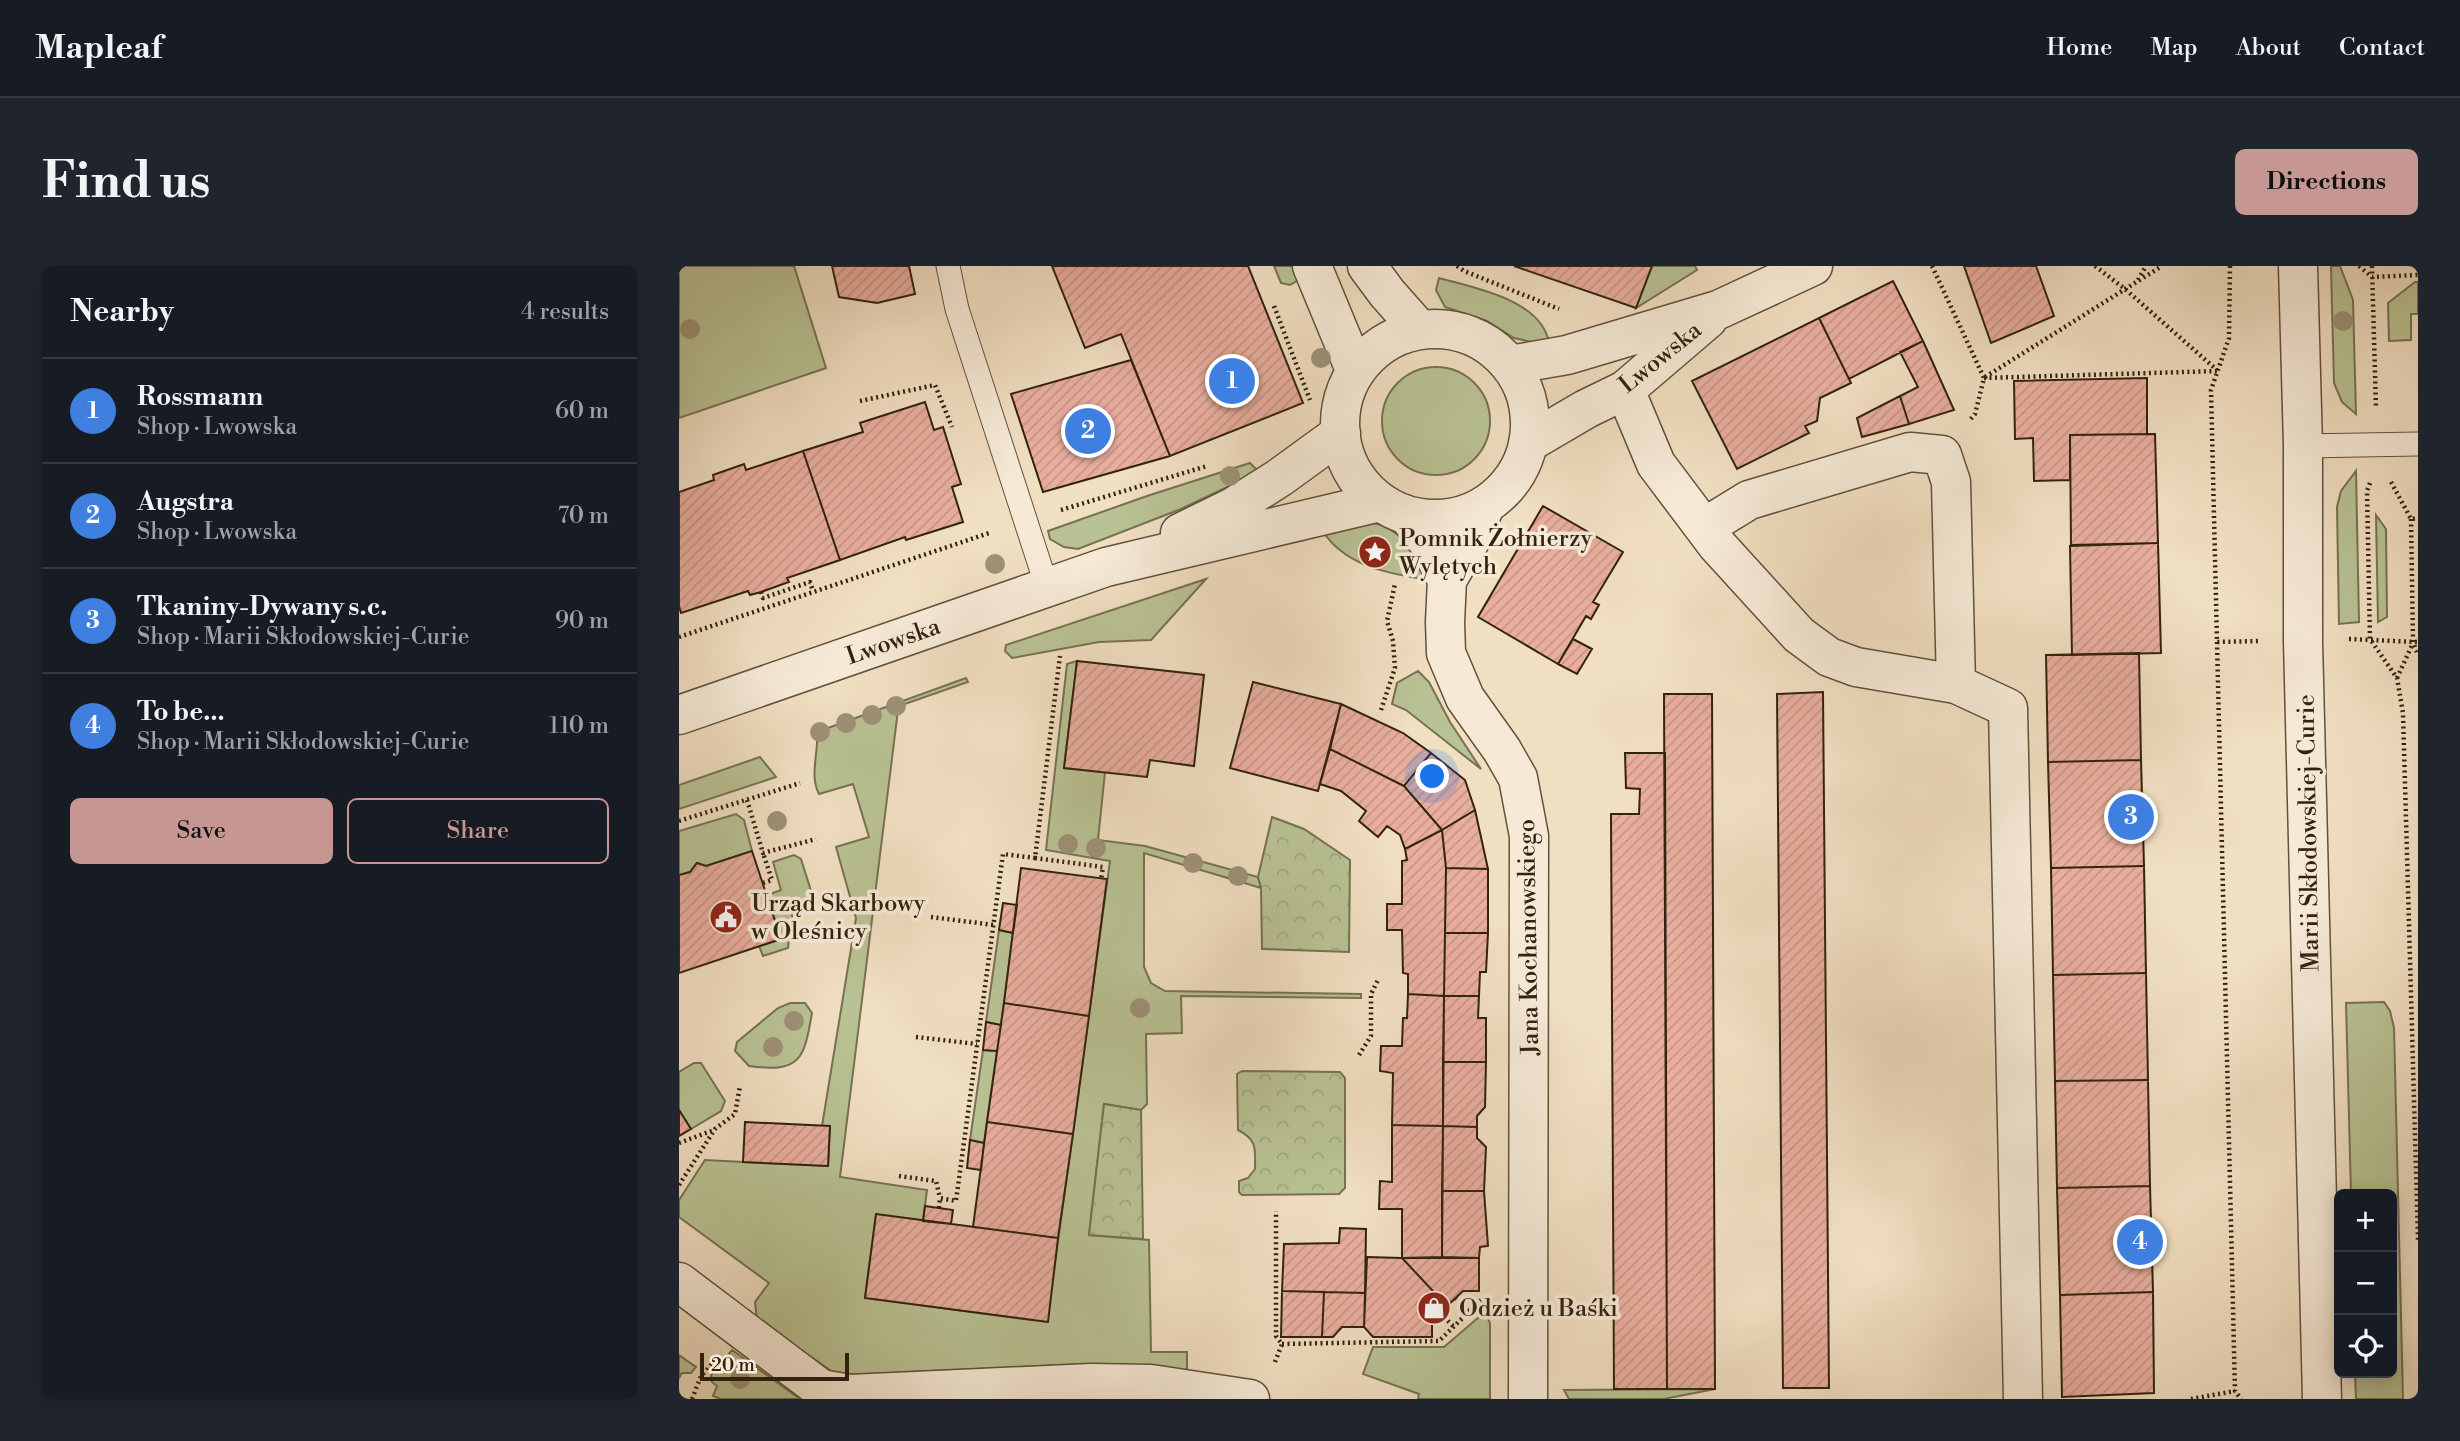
<!DOCTYPE html>
<html lang="en">
<head>
<meta charset="utf-8">
<style>
  body { margin:0; font-family:"Libre Bodoni",serif; background:#20242c; color:#f1f3f6 }
  .controls { position:absolute; right:21px; bottom:21px; display:grid; overflow:hidden; border-radius:10px; box-shadow:0 4px 18px #0003 }
  .controls button { width:63px; height:63px; display:grid; place-items:center; padding:0; border:0; border-bottom:2px solid #363941; background:#171b24; color:#f1f3f6; font:35px sans-serif }
  .scale { position:absolute; left:21px; bottom:18px; width:149px; box-sizing:border-box; padding-left:7px; border:4px solid #32220f; border-top:0; font-size:19px; line-height:24px; white-space:nowrap; color:#32220f; -webkit-text-stroke:5px #f6ead7; paint-order:stroke }
  .you { position:absolute; left:754px; top:511px; width:24px; height:24px; margin:-18px; border:5px solid #fff; border-radius:50%; background:#1a73e8; box-shadow:0 0 0 10px #1a73e833 }
  .badge { display:grid; place-items:center; width:46px; height:46px; border-radius:50%; background:#c59692; color:#fff; font-size:23px; font-weight:700 }
  .pin { position:absolute; translate:-50% -50%; border:4px solid #fff; box-shadow:0 2px 7px #0006 }
  .list { margin:0; padding:0; list-style:none }
  h2 { display:flex; justify-content:space-between; align-items:center; height:91px; margin:0; padding:0 28px; font-size:30px }
  h2 small { font-size:23px; font-weight:400; color:#9ea1a6 }
  .list li { display:grid; grid-template-columns:46px 1fr auto; gap:21px; align-items:center; box-sizing:border-box; height:105px; padding:0 28px; border-top:2px solid #363941 }
  .list b { display:block; font-size:26px; white-space:nowrap }
  .list p { margin:0; font-size:23px; white-space:nowrap; color:#9ea1a6 }
  .list em { font-size:23px; font-style:normal; color:#9ea1a6 }
  .actions { display:flex; gap:14px; padding:21px 28px }
  .actions a { flex:1; padding:16px 0; border:2px solid #c59692; border-radius:10px; text-align:center; font-size:24px; color:#c59692 }
  .actions .main { background:#c59692; color:#111 }
  .icon { flex:none; width:38px; height:38px; fill:none; stroke:currentColor; stroke-width:2; stroke-linecap:round; stroke-linejoin:round }
  .map { position:relative; flex:none; width:1739px; height:1133px; overflow:hidden; border-radius:10px }
  header { display:flex; align-items:center; gap:42px; box-sizing:border-box; height:98px; padding:0 35px; background:#171b24; border-bottom:2px solid #363941 }
  header strong { font-size:33px }
  nav { display:flex; gap:38px; margin-inline-start:auto; font-size:24px }
  .intro { display:flex; align-items:center; justify-content:space-between; box-sizing:border-box; height:168px; padding:0 42px }
  h1 { margin:0; font-size:49px }
  .button { padding:18px 32px; border-radius:10px; background:#c59692; color:#111; font-size:24px; font-weight:700 }
  main { display:flex; gap:42px; padding:0 42px }
  aside { flex:1; background:#171b24; border-radius:10px; box-shadow:0 4px 18px #0003 }
  .map>svg:first-child { display:block }
</style>
</head>
<body>
<header>
<strong>Mapleaf</strong>
<nav><a>Home</a><a>Map</a><a>About</a><a>Contact</a></nav>
</header>
<div class="intro"><h1>Find us</h1><a class="button">Directions</a></div>
<main>
<aside>
<h2>Nearby<small>4 results</small></h2>
<ul class="list">
<li><span class="badge" style="background:#3f7fe0">1</span><div><b>Rossmann</b><p>Shop · Lwowska</p></div><em>60 m</em></li>
<li><span class="badge" style="background:#3f7fe0">2</span><div><b>Augstra</b><p>Shop · Lwowska</p></div><em>70 m</em></li>
<li><span class="badge" style="background:#3f7fe0">3</span><div><b>Tkaniny-Dywany s.c.</b><p>Shop · Marii Skłodowskiej-Curie</p></div><em>90 m</em></li>
<li><span class="badge" style="background:#3f7fe0">4</span><div><b>To be…</b><p>Shop · Marii Skłodowskiej-Curie</p></div><em>110 m</em></li>
</ul>
<div class="actions"><a class="main">Save</a><a>Share</a></div>
</aside>
<div class="map">
<svg width="1739" height="1133" viewBox="0 0 1739 1133">
  <defs>
    <pattern id="park-crowns" width="20" height="18" patternUnits="userSpaceOnUse" patternTransform="scale(1.75)"><rect width="20" height="18" fill="#b9c294"/><path d="M2 6a3 3 0 1 1 6 0M12 15a3 3 0 1 1 6 0" fill="none" stroke="#a0a67e"/></pattern>
    <pattern id="building-hatch" width="6" height="6" patternUnits="userSpaceOnUse" patternTransform="scale(1.75)"><rect width="6" height="6" fill="#e9ae9e"/><path d="M-1 1l2-2M0 6l6-6M5 7l2-2" fill="none" stroke="#c89587"/></pattern>
  </defs>
  <rect width="100%" height="100%" fill="#f1dfc2"/>
  <filter id="stains"><feTurbulence type="fractalNoise" baseFrequency=".00286" numOctaves="4"/><feColorMatrix values="0 0 0 0 .2 0 0 0 0 .09 0 0 0 0 .02 0 0 0 .5 -.17"/></filter>
  <radialGradient id="worn" r=".72"><stop offset=".6" stop-color="#630" stop-opacity="0"/><stop offset="1" stop-color="#630" stop-opacity=".3"/></radialGradient>
  <!-- grass -->
  <path fill="#b9c294" stroke="#767252" stroke-width="2" d="M 0,0 L 115,0 L 147,102 L 0,152 Z
    M 595,0 L 615,0 L 621,13 L 611,19 L 602,17 Z
    M 973,0 L 1016,0 L 1018,4 L 957,42 Z
    M 1652,0 L 1661,0 L 1674,34 L 1677,148 L 1663,136 L 1655,117 Z
    M 760,12 C 796,22 863,34 870,77 L 867,79 L 835,72 L 808,55 L 766,41 L 757,24 Z
    M 1736,16 L 1739,16 L 1739,48 L 1732,48 L 1732,74 L 1710,75 L 1709,37 Z
    M703 155a54 54 0 1 1 108 0a54 54 0 1 1-108 0Z
    M 571,197 L 580,206 L 502,243 L 399,283 L 385,281 L 371,273 L 369,265 L 468,230 Z
    M 1677,205 L 1680,356 L 1660,358 L 1658,241 L 1662,225 Z
    M 1697,249 L 1707,263 L 1708,351 L 1699,356 Z
    M 691,256 C 717,261 745,286 744,313 C 706,307 665,299 643,264 Z
    M 527,313 L 472,374 L 420,376 L 333,392 L 326,385 L 327,379 Z
    M 398,395 L 385,502 L 426,506 L 419,574 L 466,580 L 579,611 L 582,622 L 465,587 L 465,701 L 472,717 L 486,725 L 682,728 L 682,732 L 502,730 L 503,767 L 467,768 L 468,838 L 462,844 L 425,838 L 410,969 L 470,974 L 472,1086 L 508,1086 L 508,1104 L 403,1098 L 165,1109 L 155,1107 L 78,1053 L 76,1036 L 90,1017 L 0,951 L 0,934 L 26,894 L 149,900 L 151,861 L 143,860 L 177,652 L 157,581 L 190,571 L 174,518 L 140,528 C 130,509 140,486 138,466 L 287,412 L 289,416 L 220,440 L 219,444 L 161,911 L 248,924 L 244,955 L 197,949 L 186,1032 L 368,1056 L 431,595 L 367,584 L 388,398 Z
    M 739,405 L 750,416 L 771,456 L 802,503 L 727,444 L 713,438 L 718,417 Z
    M 81,491 L 97,511 L 0,543 L 0,519 Z
    M 57,548 L 65,554 L 73,585 L 27,600 L 18,597 L 11,606 L 0,609 L 0,565 Z
    M 115,589 L 122,593 L 133,628 L 114,643 L 109,682 L 84,690 L 80,680 L 102,673 L 88,629 L 102,624 L 94,596 Z
    M 320,664 L 334,667 L 322,759 L 307,756 Z
    M 1705,736 L 1711,745 L 1715,762 L 1724,1133 L 1677,1133 L 1676,1107 L 1713,1107 L 1713,928 L 1672,928 L 1667,737 Z
    M 111,737 L 126,737 L 133,747 C 125,793 122,807 70,800 L 56,785 L 58,776 L 99,742 Z
    M 304,784 L 318,785 L 305,877 L 291,874 Z
    M 15,797 L 22,797 L 46,835 L 42,845 L 12,863 L 0,844 L 0,806 Z
    M 800,1051 L 808,1051 L 811,1057 L 811,1133 L 739,1133 L 740,1128 L 684,1108 L 694,1081 L 765,1081 Z
    M 53,1084 L 121,1133 L 42,1133 L 34,1130 L 38,1120 L 33,1116 L 32,1109 Z
    M 0,1089 L 17,1101 L 12,1107 L 3,1107 L 0,1112 Z
    M 1036,1123 L 985,1133 L 890,1133 L 885,1124 Z"/>
  <!-- park -->
  <path fill="url(#park-crowns)" stroke="#767252" stroke-width="2" d="M 593,551 L 625,563 L 671,594 L 670,686 L 583,683 L 582,622 L 579,611 Z
    M 563,805 L 661,806 L 666,812 L 666,922 L 660,928 L 563,929 L 560,926 L 560,915 L 569,912 L 576,903 C 576,884 579,874 559,864 L 558,808 Z
    M 425,838 L 462,844 L 464,973 L 410,969 Z"/>
  <!-- building -->
  <path fill="url(#building-hatch)" stroke="#32220f" stroke-width="2" d="M 153,0 L 230,0 L 236,28 L 198,37 L 160,31 Z
    M 373,0 L 569,0 L 624,137 L 491,190 L 442,68 L 406,82 Z
    M 835,0 L 973,0 L 957,42 Z
    M 1285,0 L 1357,0 L 1375,50 L 1312,77 Z
    M 1214,15 L 1244,75 L 1170,113 L 1140,52 Z
    M 1140,52 L 1172,117 L 1141,132 L 1138,155 L 1126,160 L 1130,167 L 1058,203 L 1013,115 Z
    M 1244,75 L 1275,144 L 1230,158 L 1221,130 L 1239,121 L 1221,86 Z
    M 452,94 L 491,190 L 364,226 L 332,128 Z
    M 1468,112 L 1468,168 L 1391,169 L 1391,214 L 1355,215 L 1354,172 L 1336,173 L 1335,115 Z
    M 1221,130 L 1230,158 L 1183,171 L 1178,152 Z
    M 246,136 L 255,164 L 264,161 L 282,218 L 273,221 L 284,256 L 227,274 L 226,271 L 161,294 L 124,185 L 184,166 L 181,157 Z
    M 1476,168 L 1479,277 L 1392,279 L 1391,169 Z
    M 124,185 L 161,294 L 108,312 L 110,316 L 82,326 L 71,329 L 69,325 L 2,347 L 0,340 L 0,226 L 35,214 L 34,209 L 65,198 L 67,204 Z
    M 864,240 L 944,286 L 914,336 L 920,339 L 912,353 L 907,350 L 879,398 L 799,351 Z
    M 1479,277 L 1482,387 L 1393,389 L 1391,280 Z
    M 894,373 L 913,383 L 898,408 L 879,398 Z
    M 1460,387 L 1462,494 L 1369,496 L 1367,389 Z
    M 398,395 L 525,409 L 515,500 L 471,494 L 468,511 L 385,502 Z
    M 574,416 L 662,438 L 639,525 L 551,502 Z
    M 1144,426 L 1150,1122 L 1104,1122 L 1098,428 Z
    M 985,428 L 1033,428 L 1036,1123 L 988,1123 Z
    M 662,438 L 724,467 L 752,487 L 725,520 L 651,483 Z
    M 651,483 L 725,520 L 763,564 L 726,583 L 721,569 L 708,560 L 699,571 L 680,555 L 687,545 L 662,525 L 641,518 Z
    M 752,487 L 786,514 L 796,544 L 763,564 L 725,520 Z
    M 946,487 L 986,487 L 988,1123 L 935,1123 L 932,548 L 960,548 L 961,523 L 947,522 Z
    M 1462,494 L 1465,600 L 1372,602 L 1369,496 Z
    M 796,544 L 809,603 L 767,602 L 763,564 Z
    M 763,564 L 767,602 L 765,730 L 729,728 L 729,708 L 724,707 L 723,664 L 708,664 L 708,638 L 723,638 L 723,595 L 728,594 L 726,583 Z
    M 73,585 L 102,673 L 0,707 L 0,609 L 11,606 L 18,597 L 27,600 Z
    M 1465,600 L 1467,707 L 1374,709 L 1372,602 Z
    M 342,602 L 428,613 L 410,750 L 325,737 Z
    M 767,602 L 809,603 L 809,667 L 766,667 Z
    M 324,637 L 338,639 L 334,667 L 320,664 Z
    M 766,667 L 809,667 L 807,706 L 801,706 L 800,730 L 765,730 Z
    M 1467,707 L 1469,814 L 1376,815 L 1374,709 Z
    M 729,728 L 765,730 L 764,860 L 713,859 L 714,807 L 701,805 L 702,780 L 723,780 L 724,752 L 728,752 Z
    M 765,730 L 800,730 L 799,752 L 807,752 L 807,796 L 764,796 Z
    M 325,737 L 410,750 L 394,868 L 308,856 Z
    M 307,756 L 322,759 L 318,785 L 304,784 Z
    M 764,796 L 807,796 L 806,841 L 798,850 L 798,861 L 764,860 Z
    M 1469,814 L 1471,920 L 1378,922 L 1376,815 Z
    M 0,844 L 12,863 L 0,870 Z
    M 66,856 L 151,860 L 149,900 L 64,896 Z
    M 308,856 L 394,868 L 379,972 L 294,961 Z
    M 713,859 L 764,860 L 763,991 L 723,992 L 723,943 L 700,943 L 701,915 L 713,916 Z
    M 764,860 L 798,861 L 798,872 L 807,881 L 805,925 L 763,925 Z
    M 291,874 L 305,877 L 302,904 L 288,902 Z
    M 1471,920 L 1474,1026 L 1381,1029 L 1378,922 Z
    M 763,925 L 805,925 L 809,980 L 801,981 L 800,992 L 763,991 Z
    M 246,940 L 274,944 L 272,958 L 244,955 Z
    M 197,948 L 379,972 L 369,1056 L 186,1032 Z
    M 661,962 L 687,963 L 686,1027 L 603,1025 L 605,978 L 660,977 Z
    M 688,991 L 723,992 L 768,1040 L 753,1055 L 753,1071 L 694,1071 L 685,1061 Z
    M 723,992 L 800,992 L 800,1025 L 784,1025 L 768,1040 Z
    M 603,1025 L 645,1026 L 643,1071 L 602,1071 Z
    M 645,1026 L 686,1027 L 685,1061 L 663,1061 L 654,1071 L 643,1071 Z
    M 1474,1026 L 1475,1127 L 1383,1131 L 1381,1029 Z"/>
  <g fill="none" stroke-linecap="round" stroke-linejoin="round">
    <defs>
      <path id="service" d="M 269,0 L 278,43 L 368,321
        M 1624,180 L 1739,178"/>
      <path id="minor" d="M 946,124 L 977,198 L 1038,279 L 1120,369 L 1150,391 L 1177,401 L 1277,418
        M 806,240 L 791,275 L 768,314 L 766,356 L 767,387 L 786,432 L 823,484 L 839,512 L 850,570 L 849,1133
        M 729,250 L 749,276 L 768,314
        M 1026,261 L 1070,234 L 1231,186 L 1263,189 L 1272,216 L 1277,418 L 1329,442 L 1344,1133
        M 0,1016 L 142,1123 L 171,1128 L 412,1117 L 472,1118 L 571,1133"/>
      <path id="tertiary" d="M 633,0 L 676,104
        M 688,0 L 708,27 L 739,62
        M 1619,0 L 1624,180 L 1624,375 L 1643,1133
        M661 158a95 95 0 1 1 190 0a95 95 0 1 1-190 0Z
        M 831,99 L 888,89 L 1039,44 L 1134,0
        M 849,177 L 907,143 L 946,124 L 1029,53
        M 501,267 L 554,241 L 600,212 L 662,167
        M 0,449 L 427,301 L 701,236"/>
    </defs>
    <!-- service casing -->
    <use href="#service" stroke="#62513c" stroke-width="25"/>
    <!-- minor casing -->
    <use href="#minor" stroke="#62513c" stroke-width="41"/>
    <!-- tertiary casing -->
    <use href="#tertiary" stroke="#62513c" stroke-width="41"/>
    <!-- path -->
    <path stroke="#32220f" stroke-width="4.5" stroke-dasharray="2 3.5" stroke-linecap="butt" d="M 778,0 L 785,5 L 880,43
      M 1253,0 L 1305,112 L 1296,148 L 1290,155
      M 1416,0 L 1446,23 L 1538,104
      M 1551,0 L 1550,72 L 1532,124 L 1538,376 L 1581,375
      M 1680,0 L 1693,11 L 1739,9
      M 1693,0 L 1697,143
      M 1459,14 L 1467,0
      M 595,40 L 631,134
      M 1306,111 L 1483,0
      M 1305,112 L 1538,105
      M 181,135 L 256,119 L 273,161
      M 1712,216 L 1732,253 L 1739,252
      M 1691,217 L 1688,225 L 1691,373 L 1718,412 L 1724,447 L 1739,974
      M 382,244 L 528,200
      M 1732,253 L 1734,376 L 1739,389
      M 82,326 L 84,332 L 131,316 L 134,325
      M 0,371 L 310,267
      M 1670,373 L 1739,376
      M 1538,376 L 1556,1125 L 1562,1133
      M 1718,412 L 1734,377
      M 702,444 L 716,402 L 714,375 L 708,355 L 716,318
      M 68,534 L 84,587 L 137,573
      M 0,555 L 121,517
      M 356,592 L 424,601 L 422,613
      M 84,617 L 93,614 L 84,587
      M 252,651 L 315,659
      M 237,771 L 298,778
      M 680,789 L 692,770 L 692,728 L 699,714
      M 0,877 L 35,864
      M 220,910 L 257,915 L 261,932
      M 0,919 L 36,863 L 56,848 L 61,820
      M 260,942 L 261,932 L 277,935 L 324,588 L 356,592 L 381,390
      M 776,1032 L 790,1046
      M 761,1047 L 775,1061
      M 603,1078 L 760,1075 L 802,1034
      M 596,1096 L 603,1078 L 597,1070 L 597,945
      M 13,1133 L 22,1110 L 33,1098
      M 1512,1133 L 1556,1125"/>
    <!-- service -->
    <use href="#service" stroke="#f6ead7" stroke-width="23"/>
    <!-- minor -->
    <use href="#minor" stroke="#f6ead7" stroke-width="38"/>
    <!-- tertiary -->
    <use href="#tertiary" stroke="#f6ead7" stroke-width="38"/>
  </g>
  <!-- trees -->
  <g fill="#9e9176">
    <circle cx="1664" cy="55" r="10"/>
    <circle cx="11" cy="63" r="10"/>
    <circle cx="642" cy="92" r="10"/>
    <circle cx="551" cy="210" r="10"/>
    <circle cx="316" cy="298" r="10"/>
    <circle cx="217" cy="440" r="10"/>
    <circle cx="193" cy="449" r="10"/>
    <circle cx="167" cy="457" r="10"/>
    <circle cx="141" cy="466" r="10"/>
    <circle cx="98" cy="555" r="10"/>
    <circle cx="389" cy="578" r="10"/>
    <circle cx="417" cy="582" r="10"/>
    <circle cx="514" cy="597" r="10"/>
    <circle cx="559" cy="610" r="10"/>
    <circle cx="461" cy="742" r="10"/>
    <circle cx="115" cy="755" r="10"/>
    <circle cx="94" cy="781" r="10"/>
    <circle cx="61" cy="1113" r="10"/>
  </g>
  <!-- icons -->
  <defs>
    <symbol id="sight-disc" viewBox="-11 -11 22 22"><circle r="9.5" fill="#8f2418" stroke="#f6ead7"/><path d="M0-6L1.8-2.2L6-1.7L2.9 1.2L3.7 5.4L0 3.3L-3.7 5.4L-2.9 1.2L-6-1.7L-1.8-2.2Z" fill="#fff"/></symbol>
    <symbol id="civic-disc" viewBox="-11 -11 22 22"><circle r="9.5" fill="#8f2418" stroke="#f6ead7"/><path d="M-.6-6.5H3V-4.5H.6V-3L4-1V1h2V6H-6V1h2V-1L-.6-3ZM-1.2 2.5V6h2.4V2.5Z" fill="#fff"/></symbol>
    <symbol id="shop-disc" viewBox="-11 -11 22 22"><circle r="9.5" fill="#8f2418" stroke="#f6ead7"/><path d="M-5-2.5h2.3a2.7 3.5 0 0 1 5.4 0H5L5.5 6h-11ZM-1.5-2.5h3a1.5 2.3 0 0 0-3 0Z" fill="#fff"/></symbol>
  </defs>
  <g fill-rule="evenodd">
    <use href="#sight-disc" x="677" y="267" width="38" height="38"/>
    <use href="#civic-disc" x="28" y="632" width="38" height="38"/>
    <use href="#shop-disc" x="736" y="1023" width="38" height="38"/>
  </g>
  <g text-anchor="middle" stroke-width="7" stroke-linejoin="round" paint-order="stroke">
    <!-- street labels -->
    <g font-size="24" fill="#32220f" stroke="#f6ead7">
      <text transform="translate(981 91) rotate(-39)" y="8">Lwowska</text>
      <text transform="translate(214 375) rotate(-19)" y="8">Lwowska</text>
      <text transform="translate(1629 567) rotate(-91)" y="8">Marii Skłodowskiej-Curie</text>
      <text transform="translate(849 671) rotate(-91)" y="8">Jana Kochanowskiego</text>
    </g>
    <!-- poi labels -->
    <g font-size="24" fill="#32220f" stroke="#f6ead7" text-anchor="start">
      <text x="720" y="280">Pomnik Żołnierzy<tspan x="720" dy="28">Wylętych</tspan></text>
      <text x="72" y="645">Urząd Skarbowy<tspan x="72" dy="28">w Oleśnicy</tspan></text>
      <text x="780" y="1050">Odzież u Baśki</text>
    </g>
  </g>
  <rect width="100%" height="100%" filter="url(#stains)"/>
  <rect width="100%" height="100%" fill="url(#worn)"/>
</svg>
<div class="controls">
<button>+</button>
<button>−</button>
<button><svg class="icon" aria-label="locate" viewBox="0 0 24 24"><circle cx="12" cy="12" r="6"/><path d="M12 2v4M12 18v4M2 12h4M18 12h4"/></svg></button>
</div>
<div class="scale">20 m</div>
<div class="you"></div>
<div class="pin badge" style="left:553px;top:115px;background:#3f7fe0">1</div>
<div class="pin badge" style="left:409px;top:165px;background:#3f7fe0">2</div>
<div class="pin badge" style="left:1452px;top:551px;background:#3f7fe0">3</div>
<div class="pin badge" style="left:1461px;top:976px;background:#3f7fe0">4</div>
</div>
</main>
</body>
</html>
